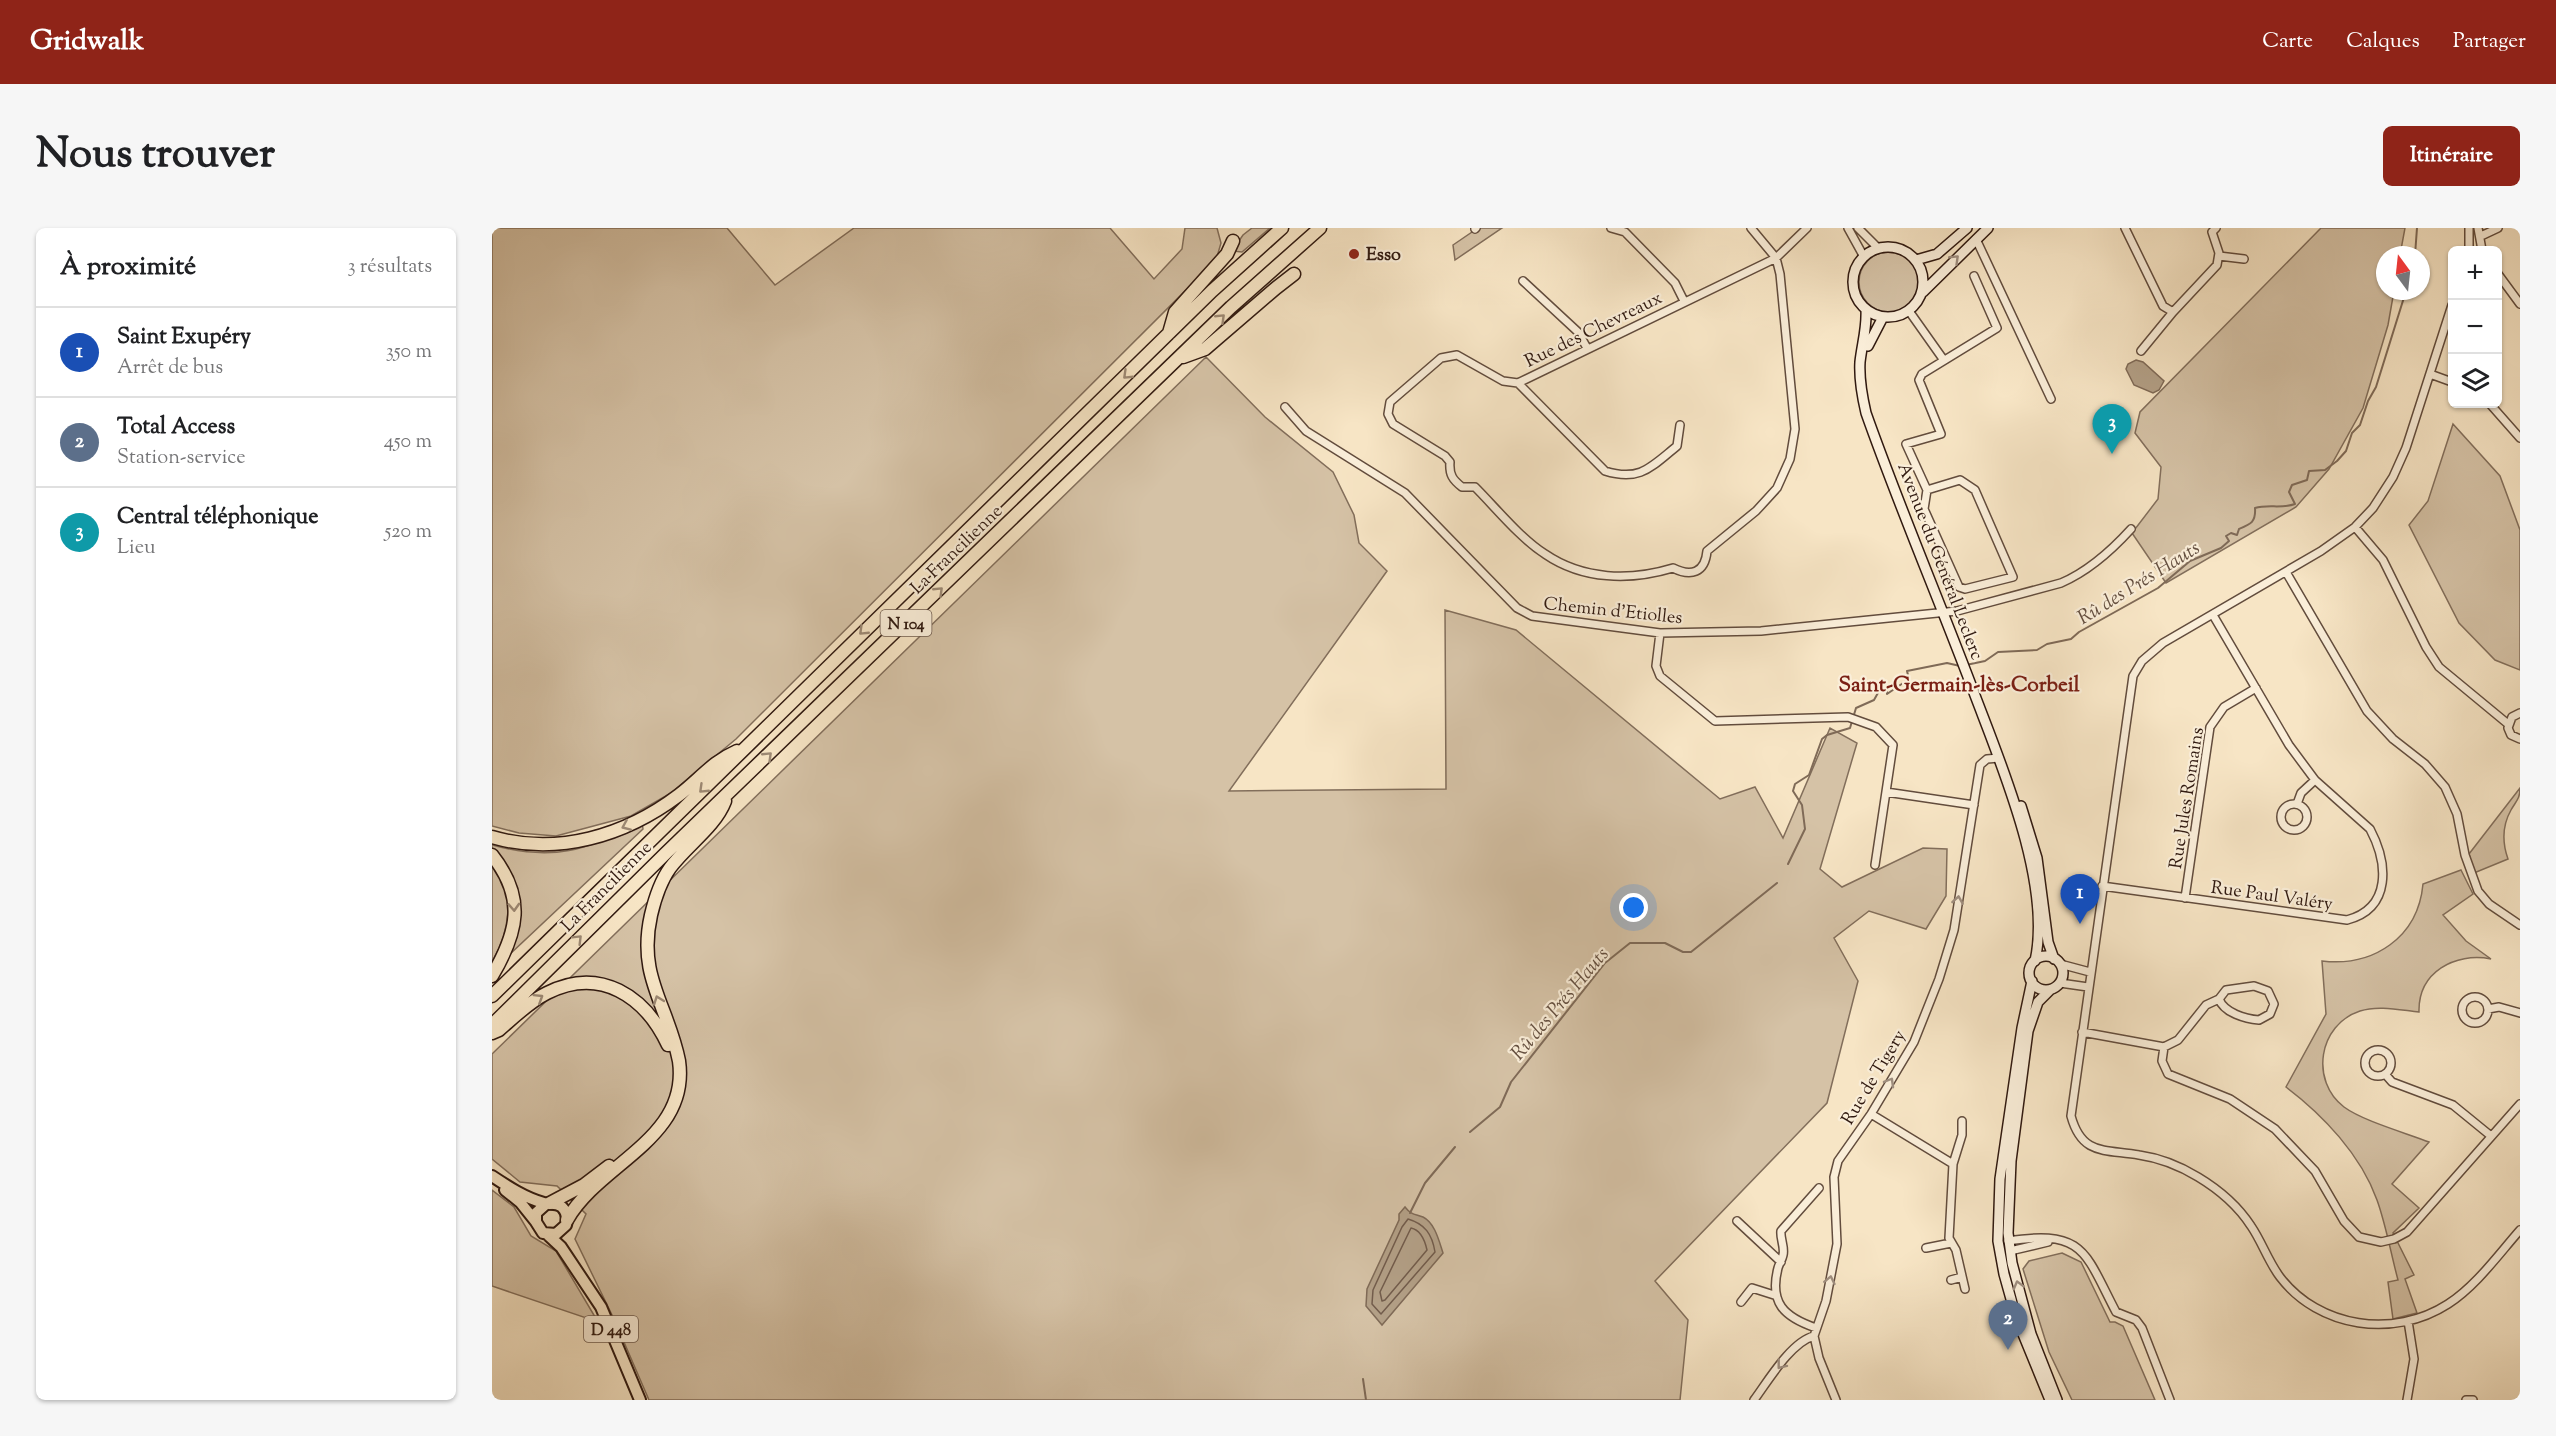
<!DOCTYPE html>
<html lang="fr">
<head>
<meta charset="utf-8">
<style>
  body { margin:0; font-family:"Sorts Mill Goudy",serif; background:#f6f6f6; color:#202124 }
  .controls { position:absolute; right:18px; top:18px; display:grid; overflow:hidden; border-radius:9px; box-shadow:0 2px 4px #0004 }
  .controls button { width:54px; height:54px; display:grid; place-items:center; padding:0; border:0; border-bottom:2px solid #e0e0e0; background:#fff; color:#202124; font:30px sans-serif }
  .compass { position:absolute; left:1884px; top:18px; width:54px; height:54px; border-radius:50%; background:#fff; box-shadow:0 2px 4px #0004; rotate:345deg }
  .you { position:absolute; left:1142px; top:680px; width:21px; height:21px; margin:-15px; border:4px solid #fff; border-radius:50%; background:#1a73e8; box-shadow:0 0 0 9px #1a73e833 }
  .badge { display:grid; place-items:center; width:39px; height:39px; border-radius:50%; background:#8f2418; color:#fff; font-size:20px; font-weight:700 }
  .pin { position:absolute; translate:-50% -50px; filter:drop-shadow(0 2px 3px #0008) }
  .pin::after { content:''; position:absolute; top:32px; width:21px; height:18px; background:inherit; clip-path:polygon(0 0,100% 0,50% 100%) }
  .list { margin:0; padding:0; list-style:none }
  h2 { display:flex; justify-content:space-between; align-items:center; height:78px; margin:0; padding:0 24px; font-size:26px }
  h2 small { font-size:20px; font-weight:400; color:#757577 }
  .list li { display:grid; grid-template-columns:39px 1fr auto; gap:18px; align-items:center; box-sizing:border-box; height:90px; padding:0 24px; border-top:2px solid #e0e0e0 }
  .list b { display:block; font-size:22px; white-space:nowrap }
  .list p { margin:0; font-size:20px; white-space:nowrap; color:#757577 }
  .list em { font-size:20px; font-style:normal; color:#757577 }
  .icon { flex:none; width:33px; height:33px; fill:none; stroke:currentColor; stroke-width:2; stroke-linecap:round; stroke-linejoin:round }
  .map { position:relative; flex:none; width:2028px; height:1172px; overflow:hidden; border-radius:9px }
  header { display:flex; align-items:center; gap:36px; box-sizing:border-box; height:84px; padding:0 30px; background:#8f2418; color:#fff }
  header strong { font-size:28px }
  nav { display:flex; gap:33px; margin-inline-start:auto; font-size:21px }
  .intro { display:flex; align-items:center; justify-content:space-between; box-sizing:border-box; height:144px; padding:0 36px }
  h1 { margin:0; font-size:42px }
  .button { padding:15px 27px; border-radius:9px; background:#8f2418; color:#fff; font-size:21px; font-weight:700 }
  main { display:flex; gap:36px; padding:0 36px }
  aside { flex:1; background:#fff; border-radius:9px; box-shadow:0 2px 4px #0004 }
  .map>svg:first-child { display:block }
</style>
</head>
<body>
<header>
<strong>Gridwalk</strong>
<nav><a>Carte</a><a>Calques</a><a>Partager</a></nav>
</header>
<div class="intro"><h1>Nous trouver</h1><a class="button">Itinéraire</a></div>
<main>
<aside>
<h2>À proximité<small>3 résultats</small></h2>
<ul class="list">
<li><span class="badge" style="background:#1a4fb4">1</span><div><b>Saint Exupéry</b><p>Arrêt de bus</p></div><em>350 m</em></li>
<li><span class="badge" style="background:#5c6f8a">2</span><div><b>Total Access</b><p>Station-service</p></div><em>450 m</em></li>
<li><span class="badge" style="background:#0f9aa8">3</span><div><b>Central téléphonique</b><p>Lieu</p></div><em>520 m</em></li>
</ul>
</aside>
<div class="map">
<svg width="2028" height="1172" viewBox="0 0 2028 1172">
  <rect width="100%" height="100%" fill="#f7e5c5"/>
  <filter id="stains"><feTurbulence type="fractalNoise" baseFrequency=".00333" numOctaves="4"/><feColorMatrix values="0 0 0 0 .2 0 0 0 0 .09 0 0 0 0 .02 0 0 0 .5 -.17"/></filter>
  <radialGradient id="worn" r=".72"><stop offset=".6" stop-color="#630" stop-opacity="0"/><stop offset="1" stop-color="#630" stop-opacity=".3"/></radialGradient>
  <!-- green -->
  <path fill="#d5c2a6" stroke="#826e5b" stroke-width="1.5" d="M 3,0 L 235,0 L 283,57 L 362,0 L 618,0 L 662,51 L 690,21 L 693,0 L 725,0 L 729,15 L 724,32 L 244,511 L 179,565 L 139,588 L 64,608 L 27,605 L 0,598 L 0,4 Z
    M 760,0 L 778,0 L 750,24 L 740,23 L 751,7 Z
    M 986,0 L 1010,0 L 963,32 L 961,17 Z
    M 1829,0 L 1913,0 L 1908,27 L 1893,27 L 1893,63 L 1902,63 L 1896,97 L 1871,180 L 1837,241 L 1804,279 L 1674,355 L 1640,305 L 1666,271 L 1669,239 L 1643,205 L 1648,184 Z
    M1367 54a30 30 0 1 1 60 0a30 30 0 1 1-60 0Z
    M 714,129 L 773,189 L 841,244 L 862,287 L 867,315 L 895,343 L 737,563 L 954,561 L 953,382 L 1024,402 L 1228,571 L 1263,559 L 1291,610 L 1338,500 L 1365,515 L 1328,641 L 1350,659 L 1431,620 L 1455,621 L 1454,668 L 1434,701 L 1377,683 L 1342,710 L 1366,753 L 1335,875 L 1163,1053 L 1196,1092 L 1188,1172 L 157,1172 L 122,1091 L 83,1011 L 94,986 L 65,958 L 28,954 L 0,931 L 0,826 Z
    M 1961,196 L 2008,248 L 2028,302 L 2028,442 L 2003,432 L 1967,395 L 1917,297 L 1936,273 Z
    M 2028,560 C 2028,571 2024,573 2019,582 C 2010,598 2010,614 2016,631 L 1982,645 L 1977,626 Z
    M 150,595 L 151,601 L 17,727 L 27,681 L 0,623 L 0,617 C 62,634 93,622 150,595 Z
    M 0,638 C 25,666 17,704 0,734 Z
    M 1969,642 L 1981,666 L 1951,687 L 1974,713 L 1999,731 C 1963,724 1926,744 1927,784 C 1908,782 1886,777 1868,783 C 1826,797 1818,853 1852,879 C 1871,893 1914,905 1937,914 L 1900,956 L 1927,980 L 1901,1005 L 1922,1047 L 1913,1051 L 1925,1085 L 1901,1091 L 1896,1054 L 1906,1052 C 1899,1026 1894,997 1885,972 C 1869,927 1831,887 1794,859 L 1834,786 L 1830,733 C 1881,739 1926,710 1931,656 Z
    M 0,962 L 22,979 L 39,1008 L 64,1023 L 106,1094 L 0,1058 Z
    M 1570,1025 L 1589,1034 L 1618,1094 L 1623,1094 L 1631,1098 L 1663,1172 L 1580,1172 L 1557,1124 L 1531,1041 L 1537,1033 Z"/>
  <!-- water -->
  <path fill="#b3a087" stroke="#7f6a57" stroke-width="1.5" d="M 1644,132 L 1651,134 L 1672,153 L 1667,162 L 1661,165 L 1642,157 L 1634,141 L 1636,136 Z
    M 913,979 C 919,987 923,986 931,989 C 943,995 947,1013 951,1025 L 890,1097 L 874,1078 L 875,1061 L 907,992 L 907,986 Z"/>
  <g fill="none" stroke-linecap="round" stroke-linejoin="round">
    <!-- shore -->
    <path stroke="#725c4c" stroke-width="1.5" d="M 916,991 C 933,996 940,1006 943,1024 L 889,1086 L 880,1076 L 881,1062 L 910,999 Z
      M 919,1000 C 929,1002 933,1013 935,1022 L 893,1072 L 890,1073 L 888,1064 Z"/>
    <!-- stream -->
    <path stroke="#7f6a57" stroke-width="2" d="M 1923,27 L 1925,0
      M 1474,437 L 1493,433 L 1506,424 L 1545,422 L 1555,416 L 1579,411 L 1587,404 L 1666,360 L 1698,333 L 1729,320 L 1737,313 L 1734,308 L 1739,305 L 1745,307 L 1747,301 C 1759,296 1764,294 1763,280 C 1776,276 1790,281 1803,276 L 1797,264 L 1800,257 L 1815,252 L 1817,243 L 1833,242 L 1845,233 L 1854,223 L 1860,205 L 1868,197 L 1876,173 L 1884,159 L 1914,63
      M 1296,636 L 1313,601 L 1310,577 L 1301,563 L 1303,556 L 1317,547 L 1330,511 L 1335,507 L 1358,500 L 1364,480 L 1382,472 L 1387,463 L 1395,462 L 1395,466 L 1417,451 L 1415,443 L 1455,435 L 1468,438
      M 978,904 L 1008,879 L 1019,854 L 1113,735 L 1138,715 L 1173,715 L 1191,724 L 1199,724 L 1285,655
      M 918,985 L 933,955 L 963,919
      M 871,1151 L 874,1172"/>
    <defs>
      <path id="street" d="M 1119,0 L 1133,4 L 1183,55 L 1192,73
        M 1259,0 L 1284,30 L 1288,46 L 1303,201 L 1298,231 L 1285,260 L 1264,283 L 1215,323 C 1213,345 1199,349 1181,340 C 1138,353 1091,352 1053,326 C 1028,310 1004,280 983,259 L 970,259 C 961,252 957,247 958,234 L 953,228 L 901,196 L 896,186 L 898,174 L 949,130 L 965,127 L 1011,153 L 1026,155 L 1284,30 L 1315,0
        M 1356,0 L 1372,29
        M 1366,0 L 1386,20
        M 1633,0 L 1671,78 L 1681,84 L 1725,37 L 1727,25 L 1720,4 L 1724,0
        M 1977,0 L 1977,22
        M 1986,0 L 1990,22
        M 983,1 L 984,0
        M 1989,8 L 2006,0
        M 1484,11 L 1559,171
        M 1727,28 L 1752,31
        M 2006,46 L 2028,76
        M 1031,53 L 1086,104 L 1095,120
        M 1960,77 L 1914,220 L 1901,249 L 1881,280 L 1863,299 L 1829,323 L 1671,415 L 1650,433 L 1641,448 L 1579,888 C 1590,928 1613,921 1647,927 C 1668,930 1688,938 1706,949 C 1726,961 1746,978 1759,998 C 1770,1014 1776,1033 1788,1049 C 1827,1100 1902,1111 1956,1076 C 1984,1058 2006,1027 2028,1002
        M 1417,83 L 1451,131
        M 1649,123 L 1681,84
        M 1938,146 L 1960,154
        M 1026,155 L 1113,243 C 1148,254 1159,239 1185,218 L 1188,197
        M 1998,176 L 2028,210
        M 793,179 L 814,203 L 913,265 L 1025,380 L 1040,388 L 1168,405 L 1269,403 L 1465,383 L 1569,355 C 1597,343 1619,323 1639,301
        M 1435,262 L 1432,281 L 1467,359 L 1473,361 L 1521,349 L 1483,262 L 1468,252 L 1435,262 L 1414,216 L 1449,206 L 1427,152 L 1430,146 L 1505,100 L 1482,48
        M 1863,299 L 1891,332 L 1934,419 L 1947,439 L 2016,496
        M 1794,344 L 1875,483 L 1901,511 L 1933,536 L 1953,559 L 1965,586 L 1973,627 L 1986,663 L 1997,676 L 2028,697
        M 1168,405 L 1164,438 L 1168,448 L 1223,493 L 1356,489 L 1384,499 L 1401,517 L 1383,637
        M 2028,485 L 2020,489 L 2016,500 L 2019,507 L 2028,511
        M 1394,564 L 1482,577
        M 1805,576 L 1809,565 L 1823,552
        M1789 589a13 13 0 1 1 26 0a13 13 0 1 1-26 0Z
        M 1610,658 L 1855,692 C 1900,680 1896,635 1878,601 L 1823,552 L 1797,517 L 1721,387
        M 1693,670 L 1718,499 L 1732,479 L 1764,460
        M 1568,736 L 1598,744
        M 1568,755 L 1596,759
        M1970 782a13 13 0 1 1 26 0a13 13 0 1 1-26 0Z
        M 1996,781 L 2007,779 L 2028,785
        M 1590,804 L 1672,819 L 1670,833 L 1676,846 L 1738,871 L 1783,901 L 1823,943 L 1852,993 L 1867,1009 L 1889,1014 L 1902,1011 L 1915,1004 L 2028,876
        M 1672,819 L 1686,812 L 1714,777 L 1727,771 C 1732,785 1754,791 1767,792 L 1778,786 L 1782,776 L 1776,763 L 1762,758 L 1734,762 L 1727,771
        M1873 835a13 13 0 1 1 26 0a13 13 0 1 1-26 0Z
        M 1893,846 L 1900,854 L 1961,877 L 1999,908
        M 1379,886 L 1461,936 L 1457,1010 L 1464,1022 L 1473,1061
        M 1461,936 L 1470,907 L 1470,893
        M 1245,993 L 1289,1034
        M 1516,1013 C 1593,1001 1593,1025 1624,1084 L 1644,1092 L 1650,1100 L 1678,1172
        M 1434,1020 L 1459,1015
        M 1518,1023 L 1556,1014
        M 1459,1052 L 1470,1049
        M 1249,1074 L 1260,1060 L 1282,1067
        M 1324,1100 C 1292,1089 1277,1075 1286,1040 C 1287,1036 1290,1032 1291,1027 C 1293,1019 1288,1011 1289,1003 L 1327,960
        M 1262,1172 C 1276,1153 1299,1114 1322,1108
        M 1344,1172 L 1327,1130 L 1322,1108 L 1334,1073 L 1345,1016 L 1342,949 L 1346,933 L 1379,886 L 1422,814 L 1447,751 L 1462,702 L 1488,537 L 1495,531 L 1507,530
        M 1915,1172 L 1922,1131 L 1916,1093
        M 1974,1172 L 1981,1172"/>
      <path id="secondary" d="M1361 54a35 35 0 1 1 70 0a35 35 0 1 1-70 0Z
        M 1424,32 L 1445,26 L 1475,0
        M 1431,64 L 1496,0
        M 1374,82 C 1375,100 1370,116 1368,134 C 1367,151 1370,168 1374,185 C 1408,281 1448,374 1484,470 C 1511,541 1560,657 1543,733
        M 1376,118 L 1391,89
        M 1529,578 L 1545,630 L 1556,714 L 1562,731
        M1537 745a17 17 0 1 1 34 0a17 17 0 1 1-34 0Z
        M 1540,753 L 1530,800 L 1508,951 L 1506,1013 L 1512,1046 L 1524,1089 L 1558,1172
        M 1558,762 L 1546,774 L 1536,803 L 1519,933 L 1516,1005 L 1520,1035 L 1539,1106 L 1565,1172"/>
      <path id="primary" d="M 0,948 C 15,958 33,970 52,975 C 58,977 64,974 70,979 C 75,984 76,990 74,997 L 64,1006 L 51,1005 L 44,994 L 44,985 L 54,976
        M 13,962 L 28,974 L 44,994
        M 55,1006 L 69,1019 L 109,1079 L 148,1172"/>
      <path id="highway" d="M 677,105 L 683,84 L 735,26 L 741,13
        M 691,129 L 713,121 L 784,60 L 802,46
        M 0,609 C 65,628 133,608 187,567 C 208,551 220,534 245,523
        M 0,627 C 34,670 26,704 0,748
        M 0,768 L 720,63 L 790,0
        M 0,797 L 174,625 L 739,79 L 828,0
        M 0,805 L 7,802 C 22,789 37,774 55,765 C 108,738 153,768 176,817
        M 58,975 L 92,957 L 117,938
        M 75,992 C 107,935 198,911 187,833 C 176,777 145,749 159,687 C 163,670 168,654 178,640 C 195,617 223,599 233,573"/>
    </defs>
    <!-- street casing -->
    <use href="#street" stroke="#624c3d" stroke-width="10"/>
    <!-- secondary casing -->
    <use href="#secondary" stroke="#301910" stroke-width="12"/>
    <!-- primary casing -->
    <use href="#primary" stroke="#301910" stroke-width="14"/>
    <!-- highway casing -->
    <use href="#highway" stroke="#301910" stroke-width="15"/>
    <!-- street -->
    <use href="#street" stroke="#faeed9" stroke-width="7"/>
    <!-- secondary -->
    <use href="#secondary" stroke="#faeed9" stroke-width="9"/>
    <!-- primary -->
    <use href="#primary" stroke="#f7e5c5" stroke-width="10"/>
    <!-- highway -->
    <use href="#highway" stroke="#f7e5c5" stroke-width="12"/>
  </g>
  <!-- one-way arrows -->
  <defs><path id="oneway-chevron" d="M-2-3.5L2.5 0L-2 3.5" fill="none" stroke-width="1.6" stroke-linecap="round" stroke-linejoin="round" transform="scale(1.5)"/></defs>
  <g stroke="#9f8e7f">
    <use href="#oneway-chevron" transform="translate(1463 31) rotate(-44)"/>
    <use href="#oneway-chevron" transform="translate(1466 672) rotate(-81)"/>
    <use href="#oneway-chevron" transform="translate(1398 854) rotate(-60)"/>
    <use href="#oneway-chevron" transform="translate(1338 1052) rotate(-78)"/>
    <use href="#oneway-chevron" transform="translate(1526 1057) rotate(-105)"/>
    <use href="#oneway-chevron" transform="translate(1289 1137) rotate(128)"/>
  </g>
  <g stroke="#9d8974">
    <use href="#oneway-chevron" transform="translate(729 90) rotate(-44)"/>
    <use href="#oneway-chevron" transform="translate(635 147) rotate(136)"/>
    <use href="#oneway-chevron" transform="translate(447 363) rotate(-44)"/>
    <use href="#oneway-chevron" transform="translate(371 403) rotate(136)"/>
    <use href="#oneway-chevron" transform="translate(276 528) rotate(-44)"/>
    <use href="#oneway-chevron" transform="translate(211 561) rotate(136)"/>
    <use href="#oneway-chevron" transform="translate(134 598) rotate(157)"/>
    <use href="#oneway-chevron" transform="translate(22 679) rotate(87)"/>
    <use href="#oneway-chevron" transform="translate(86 711) rotate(-45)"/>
    <use href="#oneway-chevron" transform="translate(47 770) rotate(-32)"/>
    <use href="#oneway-chevron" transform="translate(166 772) rotate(-110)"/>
  </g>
  <!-- markers -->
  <circle fill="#8f2418" stroke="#faeed9" stroke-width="2" cx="862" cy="26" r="6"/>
  <g text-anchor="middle" stroke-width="4.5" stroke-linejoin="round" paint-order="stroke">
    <!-- shield labels -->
    <g fill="#faeed9" stroke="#6d594c" stroke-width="1.5">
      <rect x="388.5" y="382" width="51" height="26" rx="4.5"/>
      <rect x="92" y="1088" width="54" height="26" rx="4.5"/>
    </g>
    <g font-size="16" font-weight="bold" fill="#301910">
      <text x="414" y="401">N 104</text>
      <text x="119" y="1107">D 448</text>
    </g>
    <!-- poi labels -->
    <g font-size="18" font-weight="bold" fill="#301910" stroke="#faeed9" text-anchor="start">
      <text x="874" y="32">Esso</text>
    </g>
    <!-- street labels -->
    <g font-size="18" fill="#301910" stroke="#faeed9">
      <text transform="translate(1101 101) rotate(-26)" y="6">Rue des Chevreaux</text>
      <text transform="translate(464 321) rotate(-44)" y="6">La Francilienne</text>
      <text transform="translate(1449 333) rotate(69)" y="6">Avenue du Général Leclerc</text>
      <text transform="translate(1121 382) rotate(6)" y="6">Chemin d'Etiolles</text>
      <text transform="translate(1694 570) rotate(-81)" y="6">Rue Jules Romains</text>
      <text transform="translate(114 658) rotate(-45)" y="6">La Francilienne</text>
      <text transform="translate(1780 667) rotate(8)" y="6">Rue Paul Valéry</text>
      <text transform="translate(1381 849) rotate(-59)" y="6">Rue de Tigery</text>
    </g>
    <!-- water labels -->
    <g font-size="20" font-style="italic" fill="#644f40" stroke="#faeed9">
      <text transform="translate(1646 354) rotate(-32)" y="7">Rû des Prés Hauts</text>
      <text transform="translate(1067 775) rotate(-50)" y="7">Rû des Prés Hauts</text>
    </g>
    <!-- quarter labels -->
    <g font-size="21" font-weight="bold" fill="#7a1f14" stroke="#faeed9">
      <text x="1467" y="463">Saint-Germain-lès-Corbeil</text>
    </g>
  </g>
  <rect width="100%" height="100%" filter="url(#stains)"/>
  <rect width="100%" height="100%" fill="url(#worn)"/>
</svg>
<div class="controls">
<button>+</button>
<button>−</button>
<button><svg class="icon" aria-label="layers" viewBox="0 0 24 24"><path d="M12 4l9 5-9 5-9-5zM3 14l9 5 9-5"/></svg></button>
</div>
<svg class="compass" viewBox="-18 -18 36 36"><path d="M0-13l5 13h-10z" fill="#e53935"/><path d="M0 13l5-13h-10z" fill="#757577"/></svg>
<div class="you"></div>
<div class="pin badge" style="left:1588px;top:696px;background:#1a4fb4">1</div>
<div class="pin badge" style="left:1516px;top:1122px;background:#5c6f8a">2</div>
<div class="pin badge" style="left:1620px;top:226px;background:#0f9aa8">3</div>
</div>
</main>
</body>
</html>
